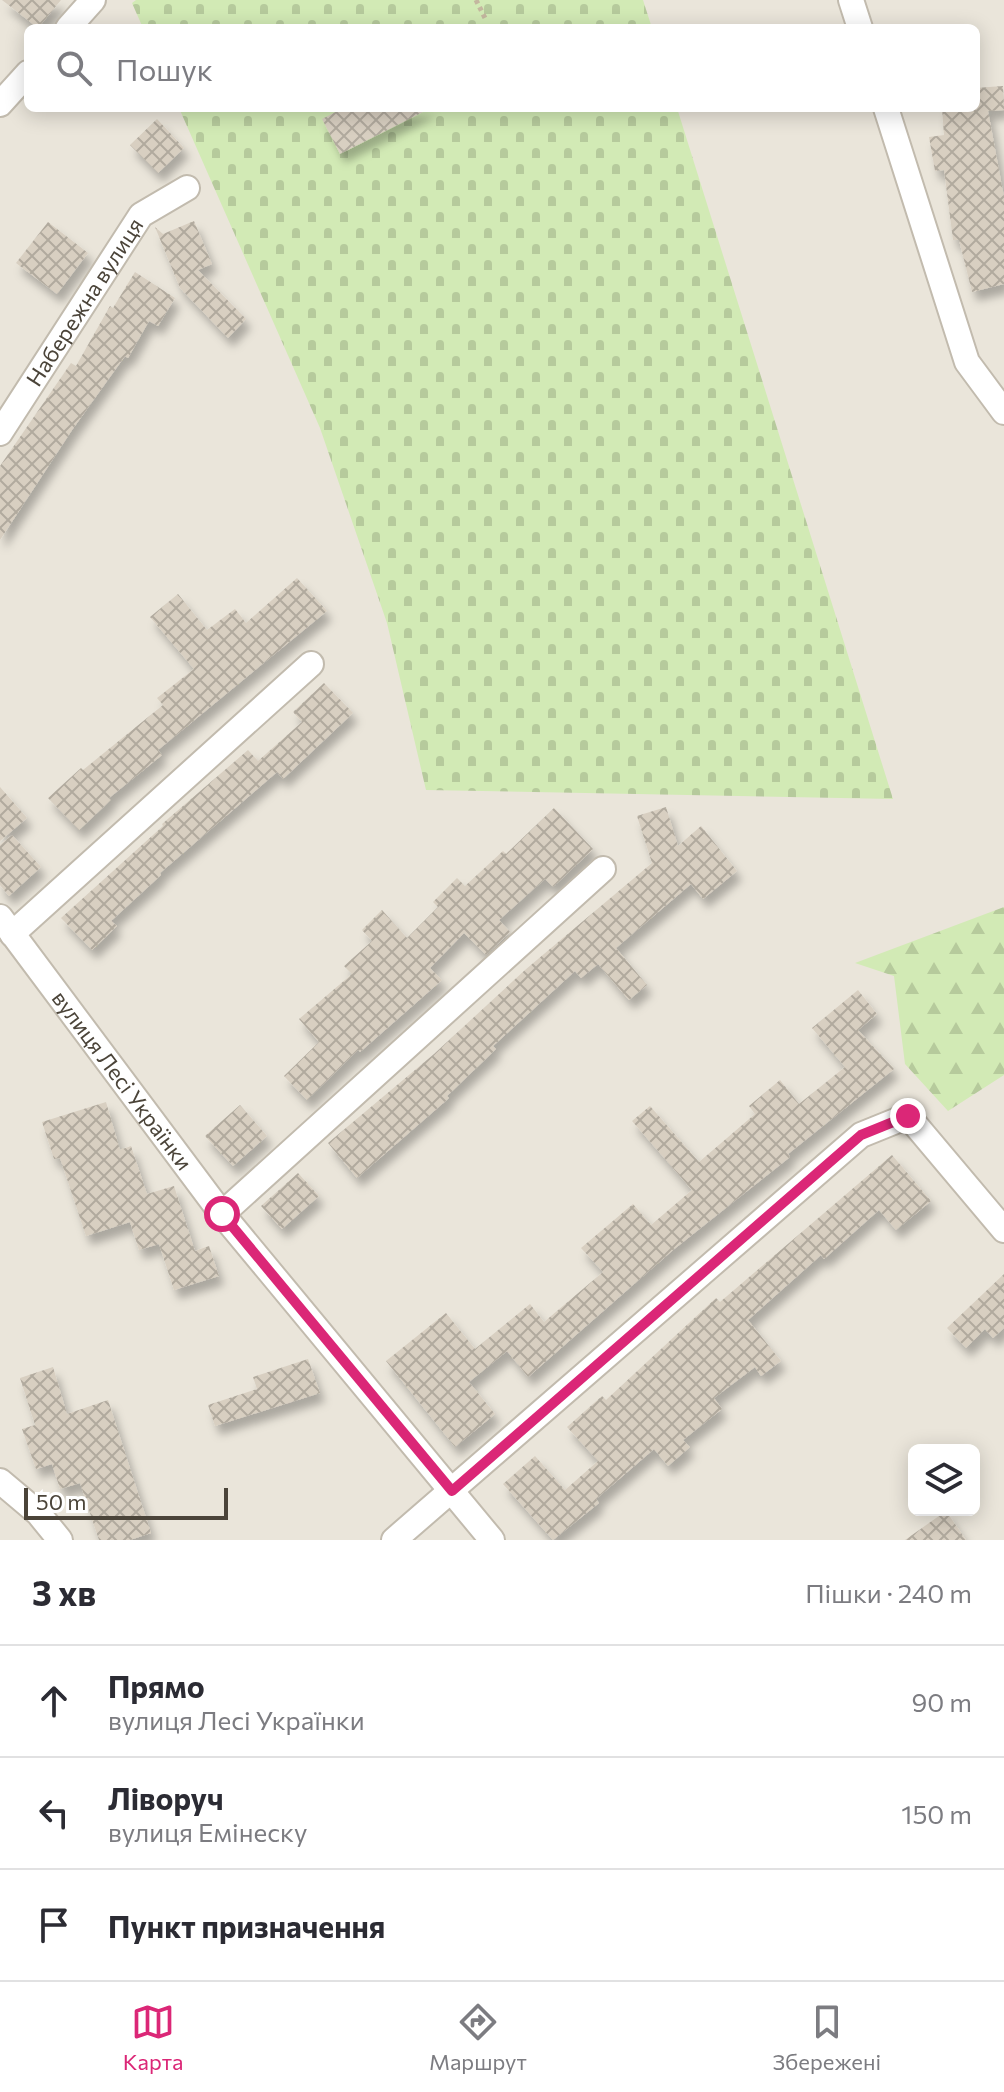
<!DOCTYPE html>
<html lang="uk">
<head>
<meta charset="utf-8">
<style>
  body { margin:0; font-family:Commissioner,sans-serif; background:#f2f2f3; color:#2b2b33 }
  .controls { position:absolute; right:24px; bottom:24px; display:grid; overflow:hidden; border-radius:12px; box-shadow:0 4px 20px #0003 }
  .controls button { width:72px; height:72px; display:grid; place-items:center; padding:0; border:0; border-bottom:2px solid #e1e1e2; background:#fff; color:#2b2b33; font:40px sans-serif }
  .scale { position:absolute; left:24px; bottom:20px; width:204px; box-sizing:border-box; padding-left:8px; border:4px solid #4b4439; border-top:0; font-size:22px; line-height:28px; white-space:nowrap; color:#4b4439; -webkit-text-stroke:6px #fff; paint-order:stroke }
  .stop { position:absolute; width:24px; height:24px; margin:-18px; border:6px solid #db2777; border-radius:50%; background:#fff }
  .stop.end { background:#db2777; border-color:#fff; box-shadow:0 2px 8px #0008 }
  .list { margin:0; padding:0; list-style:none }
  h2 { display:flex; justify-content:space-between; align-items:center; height:104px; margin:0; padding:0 32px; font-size:34px }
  h2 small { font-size:26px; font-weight:400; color:#7c7c81 }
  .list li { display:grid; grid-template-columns:52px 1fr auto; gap:24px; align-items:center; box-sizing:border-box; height:112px; padding:0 32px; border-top:2px solid #e1e1e2 }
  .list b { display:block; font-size:30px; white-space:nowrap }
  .list p { margin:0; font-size:26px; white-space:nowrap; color:#7c7c81 }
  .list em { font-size:26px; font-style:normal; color:#7c7c81 }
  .icon { flex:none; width:44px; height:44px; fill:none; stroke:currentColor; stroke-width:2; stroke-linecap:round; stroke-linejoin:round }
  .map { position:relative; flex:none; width:1004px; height:1540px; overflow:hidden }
  .search { position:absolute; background:#fff; box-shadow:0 4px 20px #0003; left:24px; right:24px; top:24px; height:88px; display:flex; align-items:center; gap:20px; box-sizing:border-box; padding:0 28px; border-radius:12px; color:#7c7c81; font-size:30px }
  .sheet { height:440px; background:#fff }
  nav { display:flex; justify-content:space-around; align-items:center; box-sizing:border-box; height:112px; border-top:2px solid #e1e1e2; background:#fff; font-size:22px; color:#7c7c81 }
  nav a { display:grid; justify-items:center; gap:4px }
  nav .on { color:#db2777 }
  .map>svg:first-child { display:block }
</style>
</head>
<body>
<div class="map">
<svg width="1004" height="1540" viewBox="0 0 1004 1540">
  <defs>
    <pattern id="forest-firs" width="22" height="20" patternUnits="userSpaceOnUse" patternTransform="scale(2)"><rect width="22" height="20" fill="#d2eab5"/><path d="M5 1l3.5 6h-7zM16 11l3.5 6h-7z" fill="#b6ca9c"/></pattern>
    <pattern id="cemetery-stones" width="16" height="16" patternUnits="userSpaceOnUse" patternTransform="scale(2)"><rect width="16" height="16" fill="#d2eab5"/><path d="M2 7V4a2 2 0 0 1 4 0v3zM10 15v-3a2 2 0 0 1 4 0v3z" fill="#b6ca9c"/></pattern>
    <pattern id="building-cross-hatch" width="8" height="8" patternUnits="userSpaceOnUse" patternTransform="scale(2)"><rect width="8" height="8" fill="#d8cfc1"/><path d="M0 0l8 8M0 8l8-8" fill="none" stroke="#b1aa9e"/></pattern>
    <filter id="shadow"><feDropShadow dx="5" dy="9" stdDeviation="4" flood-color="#0004"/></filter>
  </defs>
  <rect width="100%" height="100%" fill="#f6f3ec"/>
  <!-- residential -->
  <path fill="#eae5da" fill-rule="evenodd" d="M 0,0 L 1004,0 L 1004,1540 L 0,1540 ZM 28,28 L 976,28 L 976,108 L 28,108 ZM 914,1450 L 974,1450 L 974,1510 L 914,1510 Z"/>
  <!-- forest -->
  <path fill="url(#forest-firs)" d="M 1004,907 L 1004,1075 L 948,1111 L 905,1064 L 894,976 L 855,963 Z"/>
  <!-- cemetery -->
  <path fill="url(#cemetery-stones)" d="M 136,0 L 643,0 L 652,28 L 143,28 L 132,3 Z
    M 179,108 L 677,108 L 893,799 L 426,790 L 387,623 L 320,428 Z"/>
  <!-- building -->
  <path fill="url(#building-cross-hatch)" filter="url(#shadow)" d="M 2,0 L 61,0 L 38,28 Z
    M 1003,86 L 1004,110 L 988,111 L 1004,197 L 1004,284 L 972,292 L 959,240 L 953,240 L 944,170 L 935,171 L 929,137 L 944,135 L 942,108 L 976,108 L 976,88 Z
    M 343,108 L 431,108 L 340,154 L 322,119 Z
    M 157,119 L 184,148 L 158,173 L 130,145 Z
    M 194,221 L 212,264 L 198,270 L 246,319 L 228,338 L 180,288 L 155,227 L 163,234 Z
    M 48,222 L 88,253 L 57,294 L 16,263 Z
    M 135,272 L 175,298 L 158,326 L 149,321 L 128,358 L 125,356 L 72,430 L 0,540 L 0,466 L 71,363 L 76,366 L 110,306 L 113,308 Z
    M 297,578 L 327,611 L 158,750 L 162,755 L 109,798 L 111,800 L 79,830 L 48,798 L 81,768 L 83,770 L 163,705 L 157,698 L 194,669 L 150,617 L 178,594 L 207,630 L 235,609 L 246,623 Z
    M 324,683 L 353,713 L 283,779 L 277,772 L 160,873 L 161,875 L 111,921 L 117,926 L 92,950 L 61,918 L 163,826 L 162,824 L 248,750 L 258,761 L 302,722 L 293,712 Z
    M 0,787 L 27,818 L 0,841 Z
    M 666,807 L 678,846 L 701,826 L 737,871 L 703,899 L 691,884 L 616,948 L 647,985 L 629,1000 L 598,964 L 581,978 L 575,971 L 493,1046 L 496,1049 L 447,1096 L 449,1098 L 357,1178 L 328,1143 L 434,1054 L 525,970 L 652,863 L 637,816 Z
    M 554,808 L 593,849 L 553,887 L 545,879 L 499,920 L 510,932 L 486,955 L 464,933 L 430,968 L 442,980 L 360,1052 L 358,1050 L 307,1100 L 284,1076 L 319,1042 L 299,1019 L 352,974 L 344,966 L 372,941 L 362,930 L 382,910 L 407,938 L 438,907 L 433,902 L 457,878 L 465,886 L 503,851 L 506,854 Z
    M 12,835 L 41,867 L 9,896 L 0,885 L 0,845 Z
    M 858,990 L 877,1014 L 858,1030 L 894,1069 L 788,1154 L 790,1157 L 673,1250 L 528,1377 L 507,1351 L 469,1382 L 495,1414 L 455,1447 L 386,1361 L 446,1313 L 475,1349 L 530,1304 L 544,1322 L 603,1272 L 581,1248 L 633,1204 L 651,1225 L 692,1190 L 632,1121 L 650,1106 L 699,1162 L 755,1114 L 749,1106 L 780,1080 L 799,1104 L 845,1067 L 812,1028 Z
    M 106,1102 L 120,1150 L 131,1146 L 147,1194 L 174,1186 L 195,1251 L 209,1246 L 219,1276 L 174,1290 L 159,1244 L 139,1250 L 130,1222 L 86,1236 L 60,1158 L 54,1159 L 42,1122 Z
    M 240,1105 L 267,1136 L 233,1166 L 205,1136 Z
    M 892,1155 L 931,1201 L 896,1230 L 879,1210 L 824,1259 L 821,1255 L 748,1320 L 781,1361 L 761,1376 L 755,1367 L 714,1398 L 722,1409 L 683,1440 L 690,1447 L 668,1466 L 654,1449 L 596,1499 L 599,1503 L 553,1540 L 503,1484 L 535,1456 L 565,1490 L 598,1461 L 567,1427 L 602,1396 L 606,1400 L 716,1298 L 720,1302 Z
    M 298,1173 L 319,1196 L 282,1229 L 261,1206 Z
    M 1004,1274 L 1004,1328 L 993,1338 L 985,1329 L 966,1348 L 947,1328 Z
    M 308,1359 L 320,1393 L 215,1426 L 208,1405 L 257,1389 L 253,1377 Z
    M 53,1367 L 67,1414 L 108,1400 L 151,1533 L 130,1540 L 99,1540 L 80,1483 L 60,1489 L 52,1464 L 36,1469 L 22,1429 L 35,1425 L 20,1378 Z
    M 946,1511 L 966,1540 L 905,1540 Z"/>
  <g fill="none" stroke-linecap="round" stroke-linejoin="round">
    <defs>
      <g id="minor">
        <path d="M 851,0 L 860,28"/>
        <path d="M 68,28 L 93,0"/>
        <path d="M 0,104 L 28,73"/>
        <path d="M 886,108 L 967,362 L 1004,412"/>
        <path id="s1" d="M 0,433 L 141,215 L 187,188"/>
        <path id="s2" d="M 0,917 L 222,1214 L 492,1540"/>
        <path d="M 12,934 L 311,664"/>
        <path d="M 222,1214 L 603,869"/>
        <path d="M 0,1481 L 38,1513 L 60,1540"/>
        <path d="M 394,1540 L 861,1135 L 908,1116 L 1004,1230"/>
      </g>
    </defs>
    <!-- minor casing -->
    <use href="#minor" stroke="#c2bbae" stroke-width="28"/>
    <!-- path -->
    <path stroke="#c4b79f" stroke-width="5" stroke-dasharray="4 4" stroke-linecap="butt" d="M 476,0 L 486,20"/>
    <!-- minor -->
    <use href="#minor" stroke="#fff" stroke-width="24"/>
  </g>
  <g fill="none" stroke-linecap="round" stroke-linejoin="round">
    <!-- route -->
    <path stroke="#db2777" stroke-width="10" d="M 222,1214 L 452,1491 L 861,1135 L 908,1116"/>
  </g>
  <g text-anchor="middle" stroke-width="6" stroke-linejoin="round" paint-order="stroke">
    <!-- street labels -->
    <g font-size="22" fill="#4b4439" stroke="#fff">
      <text dy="8" stroke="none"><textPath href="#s1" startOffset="156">Набережна вулиця</textPath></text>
      <text dy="8" stroke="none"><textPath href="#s2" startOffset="204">вулиця Лесі Українки</textPath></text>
    </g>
  </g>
</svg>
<div class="controls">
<button><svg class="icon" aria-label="layers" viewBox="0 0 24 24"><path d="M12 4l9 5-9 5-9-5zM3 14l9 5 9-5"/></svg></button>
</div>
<div class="scale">50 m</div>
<div class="stop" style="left:222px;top:1214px"></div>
<div class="stop end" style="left:908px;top:1116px"></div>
<div class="search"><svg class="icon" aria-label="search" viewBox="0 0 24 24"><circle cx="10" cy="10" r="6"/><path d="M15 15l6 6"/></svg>Пошук</div>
</div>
<section class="sheet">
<h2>3 хв<small>Пішки · 240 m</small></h2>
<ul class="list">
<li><svg class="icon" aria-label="ahead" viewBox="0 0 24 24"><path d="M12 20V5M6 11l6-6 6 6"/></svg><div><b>Прямо</b><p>вулиця Лесі Українки</p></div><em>90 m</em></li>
<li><svg class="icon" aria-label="left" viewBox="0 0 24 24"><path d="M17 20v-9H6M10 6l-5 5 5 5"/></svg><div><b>Ліворуч</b><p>вулиця Емінеску</p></div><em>150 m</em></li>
<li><svg class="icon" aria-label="arrive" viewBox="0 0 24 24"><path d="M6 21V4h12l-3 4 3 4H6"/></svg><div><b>Пункт призначення</b></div></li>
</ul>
</section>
<nav>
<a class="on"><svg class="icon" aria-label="map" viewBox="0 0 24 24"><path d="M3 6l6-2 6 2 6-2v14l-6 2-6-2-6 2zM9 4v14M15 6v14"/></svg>Карта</a>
<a><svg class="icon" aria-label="directions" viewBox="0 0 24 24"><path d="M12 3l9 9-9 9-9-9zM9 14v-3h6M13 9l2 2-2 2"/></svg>Маршрут</a>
<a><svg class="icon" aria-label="saved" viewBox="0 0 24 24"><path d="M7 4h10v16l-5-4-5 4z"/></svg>Збережені</a>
</nav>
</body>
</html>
